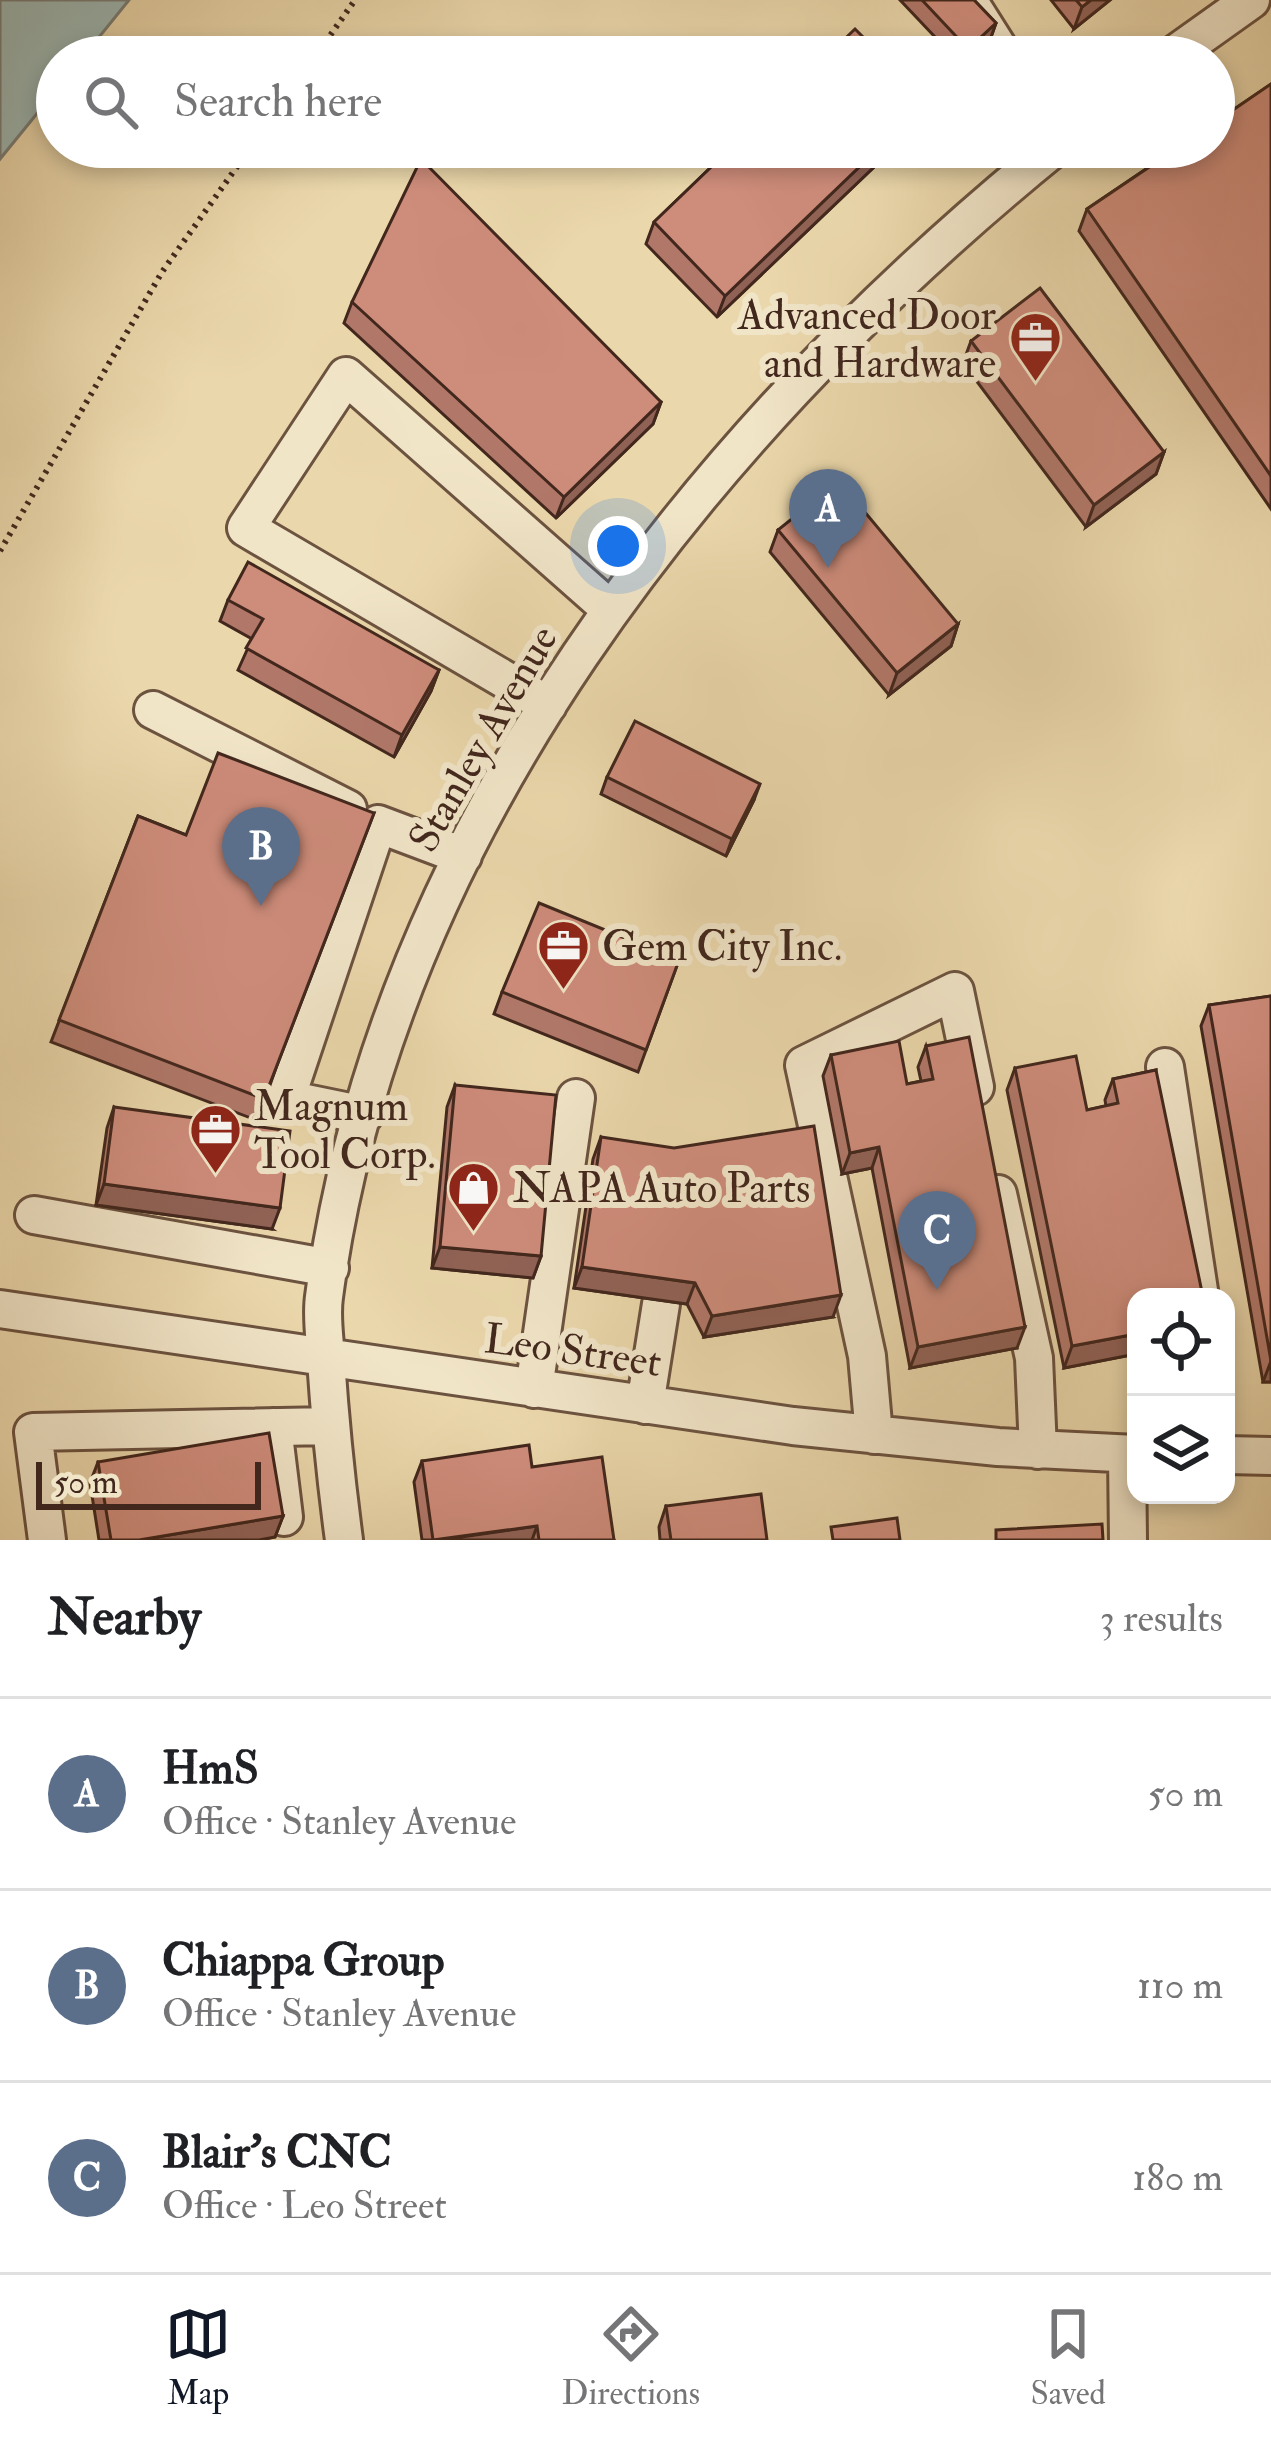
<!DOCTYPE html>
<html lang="en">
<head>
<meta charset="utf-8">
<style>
  body { margin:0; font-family:"IM FELL Double Pica",serif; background:#f6f6f6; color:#202124 }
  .controls { position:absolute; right:36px; bottom:36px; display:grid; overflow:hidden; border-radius:24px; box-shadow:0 6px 18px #0003 }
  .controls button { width:108px; height:108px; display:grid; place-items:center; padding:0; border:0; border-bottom:3px solid #e0e0e0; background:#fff; color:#202124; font:60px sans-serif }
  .scale { position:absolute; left:36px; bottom:30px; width:225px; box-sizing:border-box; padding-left:12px; border:6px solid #42271d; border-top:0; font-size:33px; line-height:42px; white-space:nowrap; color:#42271d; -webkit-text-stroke:9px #f1e5c8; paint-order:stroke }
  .you { position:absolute; left:618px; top:546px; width:42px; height:42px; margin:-30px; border:9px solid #fff; border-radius:50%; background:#1a73e8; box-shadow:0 0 0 18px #1a73e833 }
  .badge { display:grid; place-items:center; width:78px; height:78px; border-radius:50%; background:#111827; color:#fff; font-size:39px; font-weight:700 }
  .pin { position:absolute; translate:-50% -99px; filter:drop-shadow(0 3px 6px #0008) }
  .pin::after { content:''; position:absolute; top:63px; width:42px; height:36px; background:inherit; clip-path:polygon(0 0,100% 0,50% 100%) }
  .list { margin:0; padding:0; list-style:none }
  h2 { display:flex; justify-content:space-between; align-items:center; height:156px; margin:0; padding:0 48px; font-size:51px }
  h2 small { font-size:39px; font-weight:400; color:#757577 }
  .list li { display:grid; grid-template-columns:78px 1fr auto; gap:36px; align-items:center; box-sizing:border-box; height:192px; padding:0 48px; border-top:3px solid #e0e0e0 }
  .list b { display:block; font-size:45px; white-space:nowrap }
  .list p { margin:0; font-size:39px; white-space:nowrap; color:#757577 }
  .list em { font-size:39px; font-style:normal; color:#757577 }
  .icon { flex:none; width:66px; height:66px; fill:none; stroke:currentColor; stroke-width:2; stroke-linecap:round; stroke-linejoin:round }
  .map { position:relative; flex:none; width:1271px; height:1540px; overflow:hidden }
  .search { position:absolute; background:#fff; box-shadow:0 6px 18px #0003; left:36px; right:36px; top:36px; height:132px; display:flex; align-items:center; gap:30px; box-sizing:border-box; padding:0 42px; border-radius:66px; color:#757577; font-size:45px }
  .sheet { height:732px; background:#fff }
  nav { display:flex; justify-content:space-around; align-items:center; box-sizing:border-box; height:168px; border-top:3px solid #e0e0e0; background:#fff; font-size:33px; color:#757577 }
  nav a { display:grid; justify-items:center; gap:6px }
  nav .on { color:#111827 }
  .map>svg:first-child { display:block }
</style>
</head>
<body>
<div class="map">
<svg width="1271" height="1540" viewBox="0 0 1271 1540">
  <rect width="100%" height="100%" fill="#ead7ab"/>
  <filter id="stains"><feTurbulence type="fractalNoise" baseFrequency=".00167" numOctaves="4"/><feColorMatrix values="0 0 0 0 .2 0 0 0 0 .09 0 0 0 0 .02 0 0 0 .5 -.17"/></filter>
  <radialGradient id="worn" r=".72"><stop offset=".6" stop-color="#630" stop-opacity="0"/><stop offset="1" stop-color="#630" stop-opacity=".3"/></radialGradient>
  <!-- water -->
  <path fill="#9bb7b3" stroke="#777d77" stroke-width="3" d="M 0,0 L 129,0 L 83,57 L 57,57 L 57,89 L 0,159 Z"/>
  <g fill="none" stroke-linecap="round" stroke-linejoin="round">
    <defs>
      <path id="minor" d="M 968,0 L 1004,57
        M 1171,57 L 1251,0
        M 548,705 L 246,528 L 346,376 L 611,610
        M 153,710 L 348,809
        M 1165,1067 L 1200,1297
        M 364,1115 L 286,1099 L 378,824 L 463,856
        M 998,1194 L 1034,1358 L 1038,1450
        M 34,1215 L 330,1268
        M 0,1309 L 793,1426 L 998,1447 L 1136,1454
        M 534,1389 L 576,1098
        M 645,1405 L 661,1304
        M 273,1427 L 284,1517
        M 874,1435 L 867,1356 L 804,1065 L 955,991 L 975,1087
        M 1127,1454 L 1128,1540
        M 1226,1455 L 1271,1456
        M 47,1540 L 33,1432 L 330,1426
        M 344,1540 C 336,1480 330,1420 326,1360 C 325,1339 321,1317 324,1297 C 386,831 701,435 1055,147"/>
    </defs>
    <!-- minor casing -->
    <use href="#minor" stroke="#6c5340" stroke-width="42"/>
    <!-- path -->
    <path stroke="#42271d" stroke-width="6" stroke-dasharray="3 6" stroke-linecap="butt" d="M 315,57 L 355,0
      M 0,551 L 162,272 L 251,147"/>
    <!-- minor -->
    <use href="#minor" stroke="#f1e5c8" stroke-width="36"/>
  </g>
  <!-- wall -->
  <path fill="#b1786a" stroke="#42271d" stroke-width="3" d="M 900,0 L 974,0 L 996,23 L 990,40 L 972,57 L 954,57 Z
    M 1051,0 L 1110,0 L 1074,29 Z
    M 1271,84 L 1271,509 L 1079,231 L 1087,209 Z
    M 732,147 L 895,147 L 717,317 L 646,244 L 654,222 Z
    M 352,302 L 661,402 L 653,424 L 556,518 L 344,323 Z
    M 971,341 L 1164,452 L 1156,474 L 1086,527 L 963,363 Z
    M 778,530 L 958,624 L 951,646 L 889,695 L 770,552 Z
    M 228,600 L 439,670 L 431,691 L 394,757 L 238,670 L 252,639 L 220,621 Z
    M 607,777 L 754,800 L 726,856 L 601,794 Z
    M 374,813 L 256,1120 L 51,1042 L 138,816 L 186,835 Z
    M 679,960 L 638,1072 L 494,1014 L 502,992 Z
    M 1271,996 L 1271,1382 L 1263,1382 L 1201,1026 L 1209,1005 Z
    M 926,1046 L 1017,1348 L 910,1368 L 872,1168 L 842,1174 L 823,1076 L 831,1055 L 907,1084 L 921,1081 L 918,1067 Z
    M 1015,1068 L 1087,1110 L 1106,1106 L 1105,1100 L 1113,1079 L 1156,1070 L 1136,1297 L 1136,1354 L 1064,1368 L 1007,1090 Z
    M 455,1085 L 541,1256 L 533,1278 L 432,1268 L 447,1107 Z
    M 114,1107 L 272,1229 L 96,1205 L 107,1128 Z
    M 601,1137 L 833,1317 L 704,1337 L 687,1304 L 574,1288 L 593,1159 Z
    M 422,1461 L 532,1467 L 614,1540 L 422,1540 L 414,1482 Z
    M 98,1462 L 283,1516 L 275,1537 L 259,1540 L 99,1540 L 90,1483 Z
    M 666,1506 L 767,1540 L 660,1540 L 659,1527 Z"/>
  <!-- shaded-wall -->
  <path fill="#906256" stroke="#42271d" stroke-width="3" d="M 1091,0 L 1110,0 L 1074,29 L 1082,7 Z
    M 996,23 L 990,40 L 972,57 L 966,57 L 968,49 Z
    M 880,147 L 895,147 L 717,317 L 725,296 Z
    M 661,402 L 653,424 L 556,518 L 564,497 Z
    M 1164,452 L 1156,474 L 1086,527 L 1094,505 Z
    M 958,624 L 951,646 L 889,695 L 897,673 Z
    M 439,670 L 431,691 L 394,757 L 402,735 Z
    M 760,784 L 754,800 L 726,856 L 732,839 Z
    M 879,1147 L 872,1168 L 842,1174 L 850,1153 Z
    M 104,1184 L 280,1208 L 272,1229 L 96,1205 Z
    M 440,1247 L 541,1256 L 533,1278 L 432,1268 Z
    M 582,1267 L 695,1283 L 687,1304 L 574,1288 Z
    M 841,1295 L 833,1317 L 704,1337 L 712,1316 Z
    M 1025,1327 L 1017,1348 L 910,1368 L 918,1347 Z
    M 1136,1334 L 1136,1354 L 1064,1368 L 1072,1346 Z
    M 1271,1361 L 1271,1382 L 1263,1382 Z
    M 283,1516 L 275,1537 L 259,1540 L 139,1540 Z
    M 537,1526 L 532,1540 L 441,1540 Z"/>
  <!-- building -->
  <path fill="#ce8c7b" stroke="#42271d" stroke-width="3" d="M 922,0 L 974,0 L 996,23 L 968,49 Z
    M 1076,0 L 1091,0 L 1082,7 Z
    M 855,29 L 883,57 L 826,57 Z
    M 1271,84 L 1271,476 L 1087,209 L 1179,147 L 1214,147 L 1214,123 Z
    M 732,147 L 880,147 L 725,296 L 654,222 Z
    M 421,159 L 661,402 L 564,497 L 352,302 Z
    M 1040,288 L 1164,452 L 1094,505 L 971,341 Z
    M 839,481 L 958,624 L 897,673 L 778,530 Z
    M 248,562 L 439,670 L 402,735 L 246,648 L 263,619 L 228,600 Z
    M 635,721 L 760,784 L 732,839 L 607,777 Z
    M 218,753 L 374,813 L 264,1099 L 59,1020 L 138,816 L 186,835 Z
    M 539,903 L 679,960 L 646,1050 L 502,992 Z
    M 1271,996 L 1271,1361 L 1209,1005 Z
    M 969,1037 L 1025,1327 L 918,1347 L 879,1147 L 850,1153 L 831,1055 L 899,1041 L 907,1084 L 933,1079 L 926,1046 Z
    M 1076,1056 L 1087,1110 L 1118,1103 L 1113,1079 L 1156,1070 L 1203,1297 L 1136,1297 L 1136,1334 L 1072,1346 L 1015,1068 Z
    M 455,1085 L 556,1095 L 541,1256 L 440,1247 Z
    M 114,1107 L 290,1131 L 280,1208 L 104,1184 Z
    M 814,1126 L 841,1295 L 712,1316 L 695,1283 L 582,1267 L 601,1137 L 674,1148 Z
    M 269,1433 L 283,1516 L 139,1540 L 111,1540 L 98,1462 Z
    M 529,1445 L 532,1467 L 602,1457 L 614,1540 L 539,1540 L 537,1526 L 433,1540 L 422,1461 Z
    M 761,1494 L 767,1540 L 671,1540 L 666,1506 Z
    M 897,1518 L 900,1540 L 833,1540 L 831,1527 Z
    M 1102,1524 L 1103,1540 L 996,1540 L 996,1530 Z"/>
  <!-- icons -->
  <defs>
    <symbol id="office-pin" viewBox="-11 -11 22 30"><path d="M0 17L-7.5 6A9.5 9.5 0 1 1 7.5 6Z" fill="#8f2418" stroke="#f1e5c8"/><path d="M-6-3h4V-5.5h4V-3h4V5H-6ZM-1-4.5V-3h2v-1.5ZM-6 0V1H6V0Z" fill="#fff"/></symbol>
    <symbol id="shop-pin" viewBox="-11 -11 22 30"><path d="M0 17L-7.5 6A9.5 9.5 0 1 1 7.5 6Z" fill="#8f2418" stroke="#f1e5c8"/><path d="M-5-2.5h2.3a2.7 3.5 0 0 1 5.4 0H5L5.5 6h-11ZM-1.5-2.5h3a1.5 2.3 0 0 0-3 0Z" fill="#fff"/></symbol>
  </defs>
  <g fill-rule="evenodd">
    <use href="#office-pin" x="1006" y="308" width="59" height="81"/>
    <use href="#office-pin" x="534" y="916" width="59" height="81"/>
    <use href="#office-pin" x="186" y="1100" width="59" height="81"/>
    <use href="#shop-pin" x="444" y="1158" width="59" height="81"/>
  </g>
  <g text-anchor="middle" stroke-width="12" stroke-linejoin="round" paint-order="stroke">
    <!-- poi labels -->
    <g font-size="42" fill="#42271d" stroke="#f1e5c8" text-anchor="start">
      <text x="996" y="329" text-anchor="end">Advanced Door<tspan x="996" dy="48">and Hardware</tspan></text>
      <text x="602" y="960">Gem City Inc.</text>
      <text x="254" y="1120">Magnum<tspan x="254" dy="48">Tool Corp.</tspan></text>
      <text x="513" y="1202">NAPA Auto Parts</text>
    </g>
    <!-- street labels -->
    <g font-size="42" fill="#42271d" stroke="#f1e5c8">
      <text transform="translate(482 738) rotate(-60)" y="15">Stanley Avenue</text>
      <text transform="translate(573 1349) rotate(8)" y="15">Leo Street</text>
    </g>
  </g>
  <rect width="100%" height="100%" filter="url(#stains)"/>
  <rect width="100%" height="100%" fill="url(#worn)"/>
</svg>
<div class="controls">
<button><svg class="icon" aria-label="locate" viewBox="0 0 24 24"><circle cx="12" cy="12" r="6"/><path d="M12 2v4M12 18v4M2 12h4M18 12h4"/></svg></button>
<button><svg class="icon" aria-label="layers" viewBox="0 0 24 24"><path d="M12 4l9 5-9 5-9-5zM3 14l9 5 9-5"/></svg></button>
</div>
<div class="scale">50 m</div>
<div class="you"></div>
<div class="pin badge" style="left:828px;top:568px;background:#5c6f8a">A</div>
<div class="pin badge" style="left:261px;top:906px;background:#5c6f8a">B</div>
<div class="pin badge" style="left:937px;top:1290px;background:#5c6f8a">C</div>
<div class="search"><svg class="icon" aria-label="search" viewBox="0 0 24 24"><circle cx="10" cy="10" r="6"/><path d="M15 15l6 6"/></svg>Search here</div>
</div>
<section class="sheet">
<h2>Nearby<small>3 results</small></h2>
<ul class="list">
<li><span class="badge" style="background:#5c6f8a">A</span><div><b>HmS</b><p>Office · Stanley Avenue</p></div><em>50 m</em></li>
<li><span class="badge" style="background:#5c6f8a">B</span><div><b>Chiappa Group</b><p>Office · Stanley Avenue</p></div><em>110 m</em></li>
<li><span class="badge" style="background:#5c6f8a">C</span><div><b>Blair's CNC</b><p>Office · Leo Street</p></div><em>180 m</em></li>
</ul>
</section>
<nav>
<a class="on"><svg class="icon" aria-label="map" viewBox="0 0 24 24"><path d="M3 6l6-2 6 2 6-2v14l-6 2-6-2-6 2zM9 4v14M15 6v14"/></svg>Map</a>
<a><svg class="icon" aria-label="directions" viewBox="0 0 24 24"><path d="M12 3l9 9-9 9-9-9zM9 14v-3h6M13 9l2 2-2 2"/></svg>Directions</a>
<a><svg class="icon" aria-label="saved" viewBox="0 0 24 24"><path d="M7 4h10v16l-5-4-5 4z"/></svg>Saved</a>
</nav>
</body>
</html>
